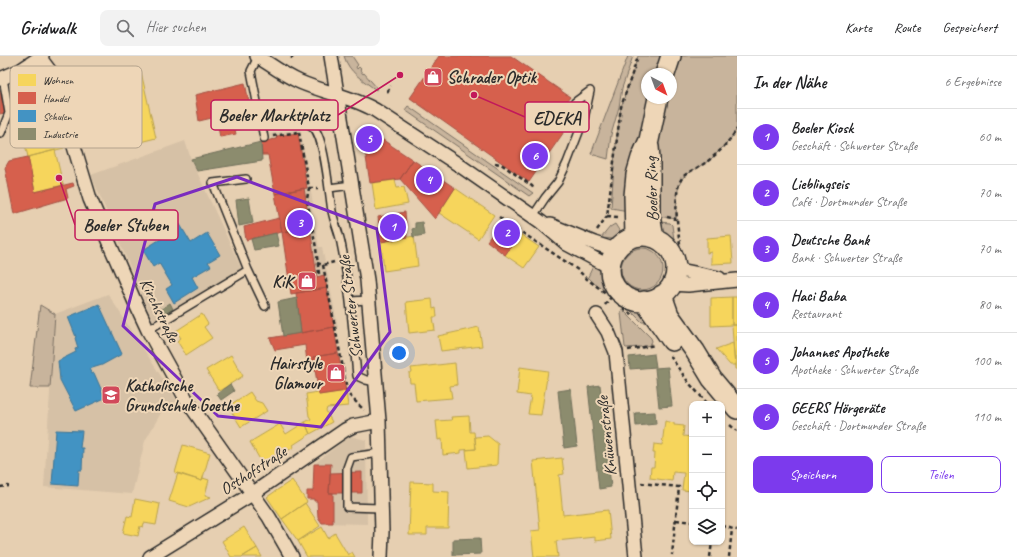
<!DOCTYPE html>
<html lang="de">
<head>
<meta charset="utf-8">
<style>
  body { margin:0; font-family:Caveat,sans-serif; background:#f2f2f2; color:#202124 }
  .controls { position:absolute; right:12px; bottom:12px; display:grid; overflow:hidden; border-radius:8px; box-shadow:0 1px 3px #0004 }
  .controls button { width:36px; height:36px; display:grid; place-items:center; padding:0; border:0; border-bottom:1px solid #e0e0e0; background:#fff; color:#202124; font:20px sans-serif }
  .compass { position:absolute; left:641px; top:12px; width:36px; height:36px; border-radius:50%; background:#fff; box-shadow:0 1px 3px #0004; rotate:139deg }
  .you { position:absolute; left:399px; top:297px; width:14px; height:14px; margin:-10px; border:3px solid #fff; border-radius:50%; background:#1a73e8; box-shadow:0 0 0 6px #1a73e833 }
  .badge { display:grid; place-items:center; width:26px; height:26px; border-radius:50%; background:#7c3aed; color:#fff; font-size:13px; font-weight:700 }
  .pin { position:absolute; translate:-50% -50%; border:2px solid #fff; box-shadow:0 1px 4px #0006 }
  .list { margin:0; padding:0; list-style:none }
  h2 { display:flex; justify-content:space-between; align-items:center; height:52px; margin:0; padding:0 16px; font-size:17px }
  h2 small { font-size:13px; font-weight:400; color:#757577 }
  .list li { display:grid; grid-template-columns:26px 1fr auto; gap:12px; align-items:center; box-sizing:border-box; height:56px; padding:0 16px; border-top:1px solid #e0e0e0 }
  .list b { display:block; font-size:15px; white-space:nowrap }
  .list p { margin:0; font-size:13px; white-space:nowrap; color:#757577 }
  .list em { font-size:13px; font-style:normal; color:#757577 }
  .actions { display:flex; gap:8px; padding:12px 16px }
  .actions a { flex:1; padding:9px 0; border:1px solid #7c3aed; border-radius:8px; text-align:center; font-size:14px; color:#7c3aed }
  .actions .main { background:#7c3aed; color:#fff }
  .icon { flex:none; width:22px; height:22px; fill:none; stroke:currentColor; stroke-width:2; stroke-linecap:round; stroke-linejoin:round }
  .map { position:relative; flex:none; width:737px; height:501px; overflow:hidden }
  header { display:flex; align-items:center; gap:24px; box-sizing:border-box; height:56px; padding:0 20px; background:#fff; border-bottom:1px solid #e0e0e0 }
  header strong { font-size:19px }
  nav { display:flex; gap:22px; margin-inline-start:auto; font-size:14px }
  .search { width:280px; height:36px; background:#f2f2f2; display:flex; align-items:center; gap:10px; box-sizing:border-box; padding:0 14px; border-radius:8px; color:#757577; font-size:15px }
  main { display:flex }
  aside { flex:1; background:#fff }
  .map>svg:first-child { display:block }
</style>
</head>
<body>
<header>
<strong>Gridwalk</strong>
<div class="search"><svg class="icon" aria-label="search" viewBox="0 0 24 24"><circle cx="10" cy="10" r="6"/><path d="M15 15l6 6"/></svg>Hier suchen</div>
<nav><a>Karte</a><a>Route</a><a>Gespeichert</a></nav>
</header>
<main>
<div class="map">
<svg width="737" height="501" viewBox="0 0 737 501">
  <rect width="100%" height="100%" fill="#e6cfb1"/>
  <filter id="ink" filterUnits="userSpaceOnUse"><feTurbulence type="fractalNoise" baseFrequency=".025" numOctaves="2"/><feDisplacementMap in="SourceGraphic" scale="8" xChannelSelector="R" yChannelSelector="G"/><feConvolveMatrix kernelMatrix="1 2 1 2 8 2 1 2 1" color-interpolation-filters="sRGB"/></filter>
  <g filter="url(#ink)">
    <!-- built -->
    <path fill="#d6c1a6" d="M 300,73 L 313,148 L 311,149 L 319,191 L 322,191 L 338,271 L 301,277 L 296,238 L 291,238 L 282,176 L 268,99 L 262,99 L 261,86 L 271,84 L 270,78 Z
      M 185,85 L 191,103 L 242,214 L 154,267 L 91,119 Z
      M 108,238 L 177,345 L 162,355 L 145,385 L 132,438 L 44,431 L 55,258 Z
      M 350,380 L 366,384 L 367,468 L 322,467 L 318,461 L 317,445 L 314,445 L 313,443 L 307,443 L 307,435 L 313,435 L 314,408 Z"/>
    <!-- green -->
    <path fill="#c8b49c" stroke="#7a7064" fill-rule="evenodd" d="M 344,0 L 352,0 L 358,9 L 356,11 L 357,13 L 359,11 L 361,13 L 360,14 L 363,18 L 364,17 L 377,32 L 376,34 C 363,24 349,17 344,0 Z
      M 628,0 L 633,0 L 622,32 L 619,51 L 611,79 L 608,103 L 591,98 Z
      M 638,0 L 737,0 L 737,73 L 729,85 L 710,104 L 685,119 C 675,130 677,148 676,163 L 611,152 L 615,96 L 621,51 ZM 647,18 L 671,18 L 671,42 L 647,42 Z
      M 408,50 L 533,137 L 529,140 L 405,54 Z
      M 659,166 L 670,167 L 672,169 L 675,191 L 661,177 Z
      M 615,168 L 622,179 L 613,183 L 601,182 L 610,171 Z
      M621 213a21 21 0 1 1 42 0a21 21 0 1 1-42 0Z
      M 594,208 L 601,216 L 612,238 L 612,239 L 595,228 L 588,221 Z
      M 40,249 L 55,258 L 50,332 L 30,332 Z
      M 627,249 L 638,252 L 646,266 L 642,266 L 626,250 Z
      M 622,253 L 651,282 L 652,285 L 650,289 L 640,291 L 626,292 L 625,291 L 621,257 Z"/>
    <!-- homes -->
    <path fill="#f6d55c" stroke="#b9a24d" d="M 134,12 L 135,17 L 141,16 L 156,82 L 128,89 L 116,35 L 112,36 L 108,18 Z
      M 44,27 L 49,31 L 55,55 L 13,65 L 9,35 Z
      M 55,55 L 64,92 L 28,101 L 23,80 L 33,77 L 29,61 Z
      M 55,94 L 63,129 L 35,136 L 28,101 Z
      M 395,124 L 397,132 L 404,131 L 408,148 L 376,154 L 372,127 Z
      M 455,132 L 494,159 L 478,183 L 439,157 Z
      M 520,178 L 539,191 L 524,212 L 505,199 Z
      M 414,180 L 418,210 L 384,215 L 381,186 Z
      M 731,180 L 733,207 L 711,208 L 711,196 L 707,197 L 707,182 Z
      M 732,241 L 732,269 L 711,270 L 711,242 Z
      M 732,241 L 737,241 L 737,269 L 732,269 Z
      M 432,243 L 433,253 L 436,252 L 437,261 L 433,261 L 435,274 L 409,277 L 406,246 Z
      M 202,258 L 208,268 L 204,271 L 212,282 L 186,299 L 177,285 L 181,282 L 176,275 Z
      M 732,269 L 737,269 L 737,313 L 735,313 Z
      M 479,271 L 482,290 L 441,295 L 438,280 Z
      M 733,287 L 735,309 L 730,309 L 716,293 Z
      M 231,299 L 243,320 L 219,335 L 206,314 Z
      M 455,307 L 457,329 L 450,330 L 452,342 L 416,345 L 414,327 L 410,327 L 409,317 L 412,316 L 411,312 Z
      M 520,311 L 548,315 L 541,359 L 528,358 L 531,340 L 517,338 Z
      M 346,335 L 348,350 L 327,352 L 326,355 L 332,366 L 310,378 L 305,366 L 311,363 L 309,360 L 306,338 L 319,336 L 319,339 Z
      M 250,336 L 256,345 L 262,347 L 267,355 L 241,371 L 228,350 Z
      M 469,360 L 470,376 L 474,376 L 476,393 L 461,394 L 461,397 L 443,399 L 442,383 L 438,384 L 436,365 L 452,364 L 451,361 Z
      M 665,365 L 674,367 L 674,369 L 684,370 L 683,380 L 692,381 L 692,435 L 682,434 L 684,417 L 673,416 L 672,425 L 650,422 L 651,411 L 654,411 L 655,397 L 653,397 L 654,388 L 662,389 Z
      M 305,366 L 310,378 L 293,389 L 294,391 L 263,409 L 250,386 L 280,368 L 286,378 Z
      M 488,380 L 498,388 L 497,409 L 468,412 L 466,394 L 476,393 L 475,381 Z
      M 183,389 L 210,397 L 202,425 L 175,417 Z
      M 562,402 L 564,418 L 559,419 L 563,459 L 608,454 L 611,483 L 595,485 L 595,481 L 556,485 L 558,501 L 534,501 L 531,475 L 540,474 L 533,405 Z
      M 178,417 L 202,425 L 203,422 L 209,424 L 205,439 L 211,441 L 189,451 L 169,445 Z
      M 292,424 L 307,446 L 282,463 L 267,441 Z
      M 411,426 L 433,427 L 433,435 L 449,436 L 448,472 L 427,472 L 427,479 L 409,479 Z
      M 135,443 L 160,448 L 156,469 L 144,467 L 143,471 L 140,470 L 138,480 L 123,477 L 127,460 L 132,461 Z
      M 305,447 L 320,470 L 298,485 L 282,463 Z
      M 244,471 L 257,492 L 242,501 L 231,501 L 222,485 Z
      M 322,471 L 328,482 L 335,477 L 348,499 L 352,496 L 355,501 L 307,501 L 298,485 Z
      M 257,492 L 262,501 L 242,501 Z"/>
    <!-- shops -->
    <path fill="#d6604d" stroke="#a35043" d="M 439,0 L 511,0 L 570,41 L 554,64 L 566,73 L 529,126 L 410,42 Z
      M 245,27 L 254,70 L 235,74 L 236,78 L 220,81 L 216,61 L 199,65 L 195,39 Z
      M 4,33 L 8,56 L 0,58 L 0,34 Z
      M 371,76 L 413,104 L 400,123 L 370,127 L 363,82 Z
      M 298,77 L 307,132 L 275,138 L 268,99 L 262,99 L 261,86 L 276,83 L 277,80 Z
      M 28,101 L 35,136 L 73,127 L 74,130 L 66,133 L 68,142 L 14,158 L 5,112 L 9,105 Z
      M 413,104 L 455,132 L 435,163 L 400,123 Z
      M 304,132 L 310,171 L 282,176 L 275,138 Z
      M 405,156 L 407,181 L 381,186 L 378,161 Z
      M 279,162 L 282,176 L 246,184 L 244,171 Z
      M 502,165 L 520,178 L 505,199 L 487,185 Z
      M 310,171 L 317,221 L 324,219 L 327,232 L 291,238 L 282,176 Z
      M 327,232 L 334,271 L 301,277 L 296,237 Z
      M 334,271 L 338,297 L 313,301 L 314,305 L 307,306 L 305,289 L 275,294 L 270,282 Z
      M 338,297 L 346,335 L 319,339 L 313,301 Z
      M 314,408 L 331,408 L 329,437 L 333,437 L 333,467 L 322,467 L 318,461 L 317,445 L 314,445 L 314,443 L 307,443 L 307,435 L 313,435 Z
      M 362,416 L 362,437 L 329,437 L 330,417 Z"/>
    <!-- schools -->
    <path fill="#4393c3" stroke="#3c7495" d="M 178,165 L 191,187 L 207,177 L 220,199 L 208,206 L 211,210 L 192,221 L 198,232 L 174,247 L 166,233 L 172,229 L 159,207 L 153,211 L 143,194 L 167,179 L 164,174 Z
      M 99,248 L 122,298 L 102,309 L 89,313 L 92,318 L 94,317 L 105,342 L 76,355 L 60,324 L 58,305 L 76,296 L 75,293 L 78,292 L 75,282 L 76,281 L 68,261 Z
      M 56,374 L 82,375 L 80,392 L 83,392 L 82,414 L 79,414 L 78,430 L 52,428 Z"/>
    <!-- industry -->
    <path fill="#8c8c6e" stroke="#6f6f5a" d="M 261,86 L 262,105 L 197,115 L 191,103 Z
      M 249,142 L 253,167 L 239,170 L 236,144 Z
      M 422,166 L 424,179 L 413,181 L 412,173 L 415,172 L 415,167 Z
      M 276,177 L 279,190 L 254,194 L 251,183 Z
      M 297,242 L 301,277 L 283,280 L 278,246 Z
      M 170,247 L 173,253 L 163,259 L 160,254 Z
      M 654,298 L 656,311 L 630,313 L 629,301 Z
      M 668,311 L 672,350 L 659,351 L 655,312 Z
      M 230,328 L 234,335 L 221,344 L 217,338 Z
      M 600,329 L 611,431 L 599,433 L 588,331 Z
      M 571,333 L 577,390 L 564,392 L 558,335 Z
      M 655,356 L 656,368 L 636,370 L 635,357 Z
      M 480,482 L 481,498 L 453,499 L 453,483 Z"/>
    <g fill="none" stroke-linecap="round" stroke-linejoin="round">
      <defs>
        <path id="lane" d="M 258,1 L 251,15 L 264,82
          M 280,60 C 291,62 305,63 314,72 C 325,84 329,137 332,155 C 334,166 339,176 341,187 C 350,231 353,276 357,320 L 366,324 L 376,326
          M 561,67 L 575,46 L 590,35
          M 1,77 L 9,57 L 3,22
          M 329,132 L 352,129
          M 533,160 L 545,142 L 558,126 L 567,107 L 584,63 L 590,35
          M 248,214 L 265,250
          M 350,245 L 369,244
          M 148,274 L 248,214 L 213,127 L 246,123
          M 380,397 L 351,401 L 347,412 L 347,451 L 381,452"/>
        <path id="street" d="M 257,0 C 271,9 284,19 300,26 C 325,37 351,40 375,54 L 459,109 L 541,166 L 567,188 L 610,211
          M 331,0 L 367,224 L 379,365 L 382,476 L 381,501
          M 40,2 L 52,18 L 90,143 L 134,244 L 148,274 L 186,343 L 269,461 L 292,501
          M 0,23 L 21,14 L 42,0
          M 550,169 L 594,187 L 616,194
          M 675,213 L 719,222
          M 671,228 L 688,229 L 737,224
          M 597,259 L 608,276 L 616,296 L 636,501
          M 150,501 L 252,438 L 345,374 L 353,370 L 379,365"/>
        <path id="secondary" d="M 665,18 L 671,0
          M 649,91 L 650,102 L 650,160 L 654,182
          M610 213a33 33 0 1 1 66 0a33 33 0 1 1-66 0Z
          M 635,181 L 634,140 L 636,119 L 641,102 L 649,84 L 658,42
          M 662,239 L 669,259 L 695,295 L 712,323 L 737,353
          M 644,245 L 672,285"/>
      </defs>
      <!-- lane casing -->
      <use href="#lane" stroke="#2b2b2b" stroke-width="10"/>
      <!-- street casing -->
      <use href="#street" stroke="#2b2b2b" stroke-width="16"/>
      <!-- secondary casing -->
      <use href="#secondary" stroke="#2b2b2b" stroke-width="22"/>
      <!-- path -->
      <path stroke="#2b2b2b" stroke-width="2.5" stroke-dasharray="4 3" stroke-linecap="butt" d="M 292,3 L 292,0
        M 387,36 L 391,30
        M 296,54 L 297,46
        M 299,76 L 309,132 L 307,143 L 316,192 L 319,218
        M 273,80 L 298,76 L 298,75
        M 495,107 L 501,108 L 532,130 L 534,133
        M 309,132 L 318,132
        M 499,161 L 578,214 L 587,223 L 611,241 L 633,260
        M 618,161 L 607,160 L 621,51 L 638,0
        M 667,161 L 676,163
        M 597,174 L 607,160
        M 683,201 L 682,201 C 679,182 671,138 682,122 C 688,115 698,112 705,107 C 718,98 729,86 737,73
        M 317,207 L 323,209 L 334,206
        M 323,209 L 348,338 L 364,354
        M 605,249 L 611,241
        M 628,294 L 655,289
        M 670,300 L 689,327 L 708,348
        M 730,369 L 737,375
        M 641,427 L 679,431 L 672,499
        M 0,431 L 9,430
        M 676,464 L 692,466
        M 722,470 L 737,474
        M 710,501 L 712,486
        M 729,501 L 732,473"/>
      <!-- lane -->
      <use href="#lane" stroke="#eed6b7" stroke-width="7"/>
      <!-- street -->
      <use href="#street" stroke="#eed6b7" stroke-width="13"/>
      <!-- secondary -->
      <use href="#secondary" stroke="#eed6b7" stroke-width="19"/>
    </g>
  </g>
  <!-- marked area -->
  <path fill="none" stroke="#7b2cbf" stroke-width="3" stroke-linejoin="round" d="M 237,121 L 377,173 L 390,276 L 321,371 L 218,360 L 123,270 L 155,148 Z"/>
  <!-- icons -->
  <defs>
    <symbol id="shop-square" viewBox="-11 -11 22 22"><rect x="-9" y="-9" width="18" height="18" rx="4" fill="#d1495b" stroke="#eed6b7"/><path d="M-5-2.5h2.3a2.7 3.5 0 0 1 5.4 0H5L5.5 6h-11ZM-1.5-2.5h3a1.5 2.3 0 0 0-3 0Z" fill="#fff"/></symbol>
    <symbol id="school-square" viewBox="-11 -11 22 22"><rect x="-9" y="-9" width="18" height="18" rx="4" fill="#d1495b" stroke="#eed6b7"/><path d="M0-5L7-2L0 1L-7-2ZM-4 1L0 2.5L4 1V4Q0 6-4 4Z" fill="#fff"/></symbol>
  </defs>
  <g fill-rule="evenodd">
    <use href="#shop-square" x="422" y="10" width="22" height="22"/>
    <use href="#shop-square" x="296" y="214" width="22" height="22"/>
    <use href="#shop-square" x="325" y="306" width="22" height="22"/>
    <use href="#school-square" x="100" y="328" width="22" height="22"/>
  </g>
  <g text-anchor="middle" stroke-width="4" stroke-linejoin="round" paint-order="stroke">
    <!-- poi labels -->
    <g font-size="17" font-weight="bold" fill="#2b2b2b" stroke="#eed6b7" text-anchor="start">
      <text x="447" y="27">Schrader Optik</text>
      <text x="293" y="231" text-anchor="end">KiK</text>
      <text x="322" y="313" text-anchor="end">Hairstyle<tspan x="322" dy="20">Glamour</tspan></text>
      <text x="125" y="335">Katholische<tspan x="125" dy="20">Grundschule Goethe</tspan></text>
    </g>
    <!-- street labels -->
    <g font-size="17" fill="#2b2b2b" stroke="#eed6b7">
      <text transform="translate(651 133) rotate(-92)" y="6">Boeler Ring</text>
      <text transform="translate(350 251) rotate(-97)" y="6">Schwerter Straße</text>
      <text transform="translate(160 254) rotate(64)" y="6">Kirchstraße</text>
      <text transform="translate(606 380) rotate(-96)" y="6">Knüwenstraße</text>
      <text transform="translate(253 414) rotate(-33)" y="6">Osthofstraße</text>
    </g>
  </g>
  <!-- legend -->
  <rect x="10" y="10" width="132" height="82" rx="6" fill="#eed6b7" stroke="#b4a38d" stroke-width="1"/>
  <rect x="18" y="18" width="18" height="12" fill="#f6d55c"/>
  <rect x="18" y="36" width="18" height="12" fill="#d6604d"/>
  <rect x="18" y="54" width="18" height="12" fill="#4393c3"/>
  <rect x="18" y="72" width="18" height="12" fill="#8c8c6e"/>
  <g font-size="11" fill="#2b2b2b">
    <text x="43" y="28">Wohnen</text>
    <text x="43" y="46">Handel</text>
    <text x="43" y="64">Schulen</text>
    <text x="43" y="82">Industrie</text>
  </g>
  <!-- callouts -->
  <path fill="none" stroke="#c2185b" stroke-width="1.5" d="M400 19L338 59M474 39L525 61M59 122L75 169"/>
  <g fill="#c2185b" stroke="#eed6b7" stroke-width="1.5">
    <circle cx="400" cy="19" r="4"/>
    <circle cx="474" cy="39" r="4"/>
    <circle cx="59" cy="122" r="4"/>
  </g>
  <g fill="#eed6b7" stroke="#c2185b" stroke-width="1.5">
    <rect x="211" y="44" width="127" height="30" rx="4"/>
    <rect x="525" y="46" width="64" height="30" rx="4"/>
    <rect x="75" y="154" width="103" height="30" rx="4"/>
  </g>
  <g font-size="18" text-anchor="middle" font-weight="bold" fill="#2b2b2b">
    <text x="274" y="65">Boeler Marktplatz</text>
    <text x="557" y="68">EDEKA</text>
    <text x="126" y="175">Boeler Stuben</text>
  </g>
</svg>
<div class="controls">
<button>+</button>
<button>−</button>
<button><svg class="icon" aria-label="locate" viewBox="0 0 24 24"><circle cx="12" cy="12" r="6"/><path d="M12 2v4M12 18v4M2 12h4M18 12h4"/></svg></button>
<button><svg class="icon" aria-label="layers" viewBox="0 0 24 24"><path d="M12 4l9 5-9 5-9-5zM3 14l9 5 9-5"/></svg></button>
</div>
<svg class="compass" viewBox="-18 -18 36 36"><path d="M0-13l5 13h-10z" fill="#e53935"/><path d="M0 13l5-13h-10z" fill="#757577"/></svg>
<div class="you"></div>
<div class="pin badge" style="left:393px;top:171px">1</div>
<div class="pin badge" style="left:507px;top:177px">2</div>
<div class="pin badge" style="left:300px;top:167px">3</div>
<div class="pin badge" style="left:429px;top:124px">4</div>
<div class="pin badge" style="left:369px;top:83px">5</div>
<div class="pin badge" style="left:535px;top:100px">6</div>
</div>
<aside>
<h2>In der Nähe<small>6 Ergebnisse</small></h2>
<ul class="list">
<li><span class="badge">1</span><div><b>Boeler Kiosk</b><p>Geschäft · Schwerter Straße</p></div><em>60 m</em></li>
<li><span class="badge">2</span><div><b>Lieblingseis</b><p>Café · Dortmunder Straße</p></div><em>70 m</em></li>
<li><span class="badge">3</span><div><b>Deutsche Bank</b><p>Bank · Schwerter Straße</p></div><em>70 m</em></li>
<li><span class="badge">4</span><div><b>Haci Baba</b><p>Restaurant</p></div><em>80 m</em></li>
<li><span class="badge">5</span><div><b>Johannes Apotheke</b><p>Apotheke · Schwerter Straße</p></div><em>100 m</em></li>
<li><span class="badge">6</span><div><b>GEERS Hörgeräte</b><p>Geschäft · Dortmunder Straße</p></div><em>110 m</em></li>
</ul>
<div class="actions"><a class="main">Speichern</a><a>Teilen</a></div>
</aside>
</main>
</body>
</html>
